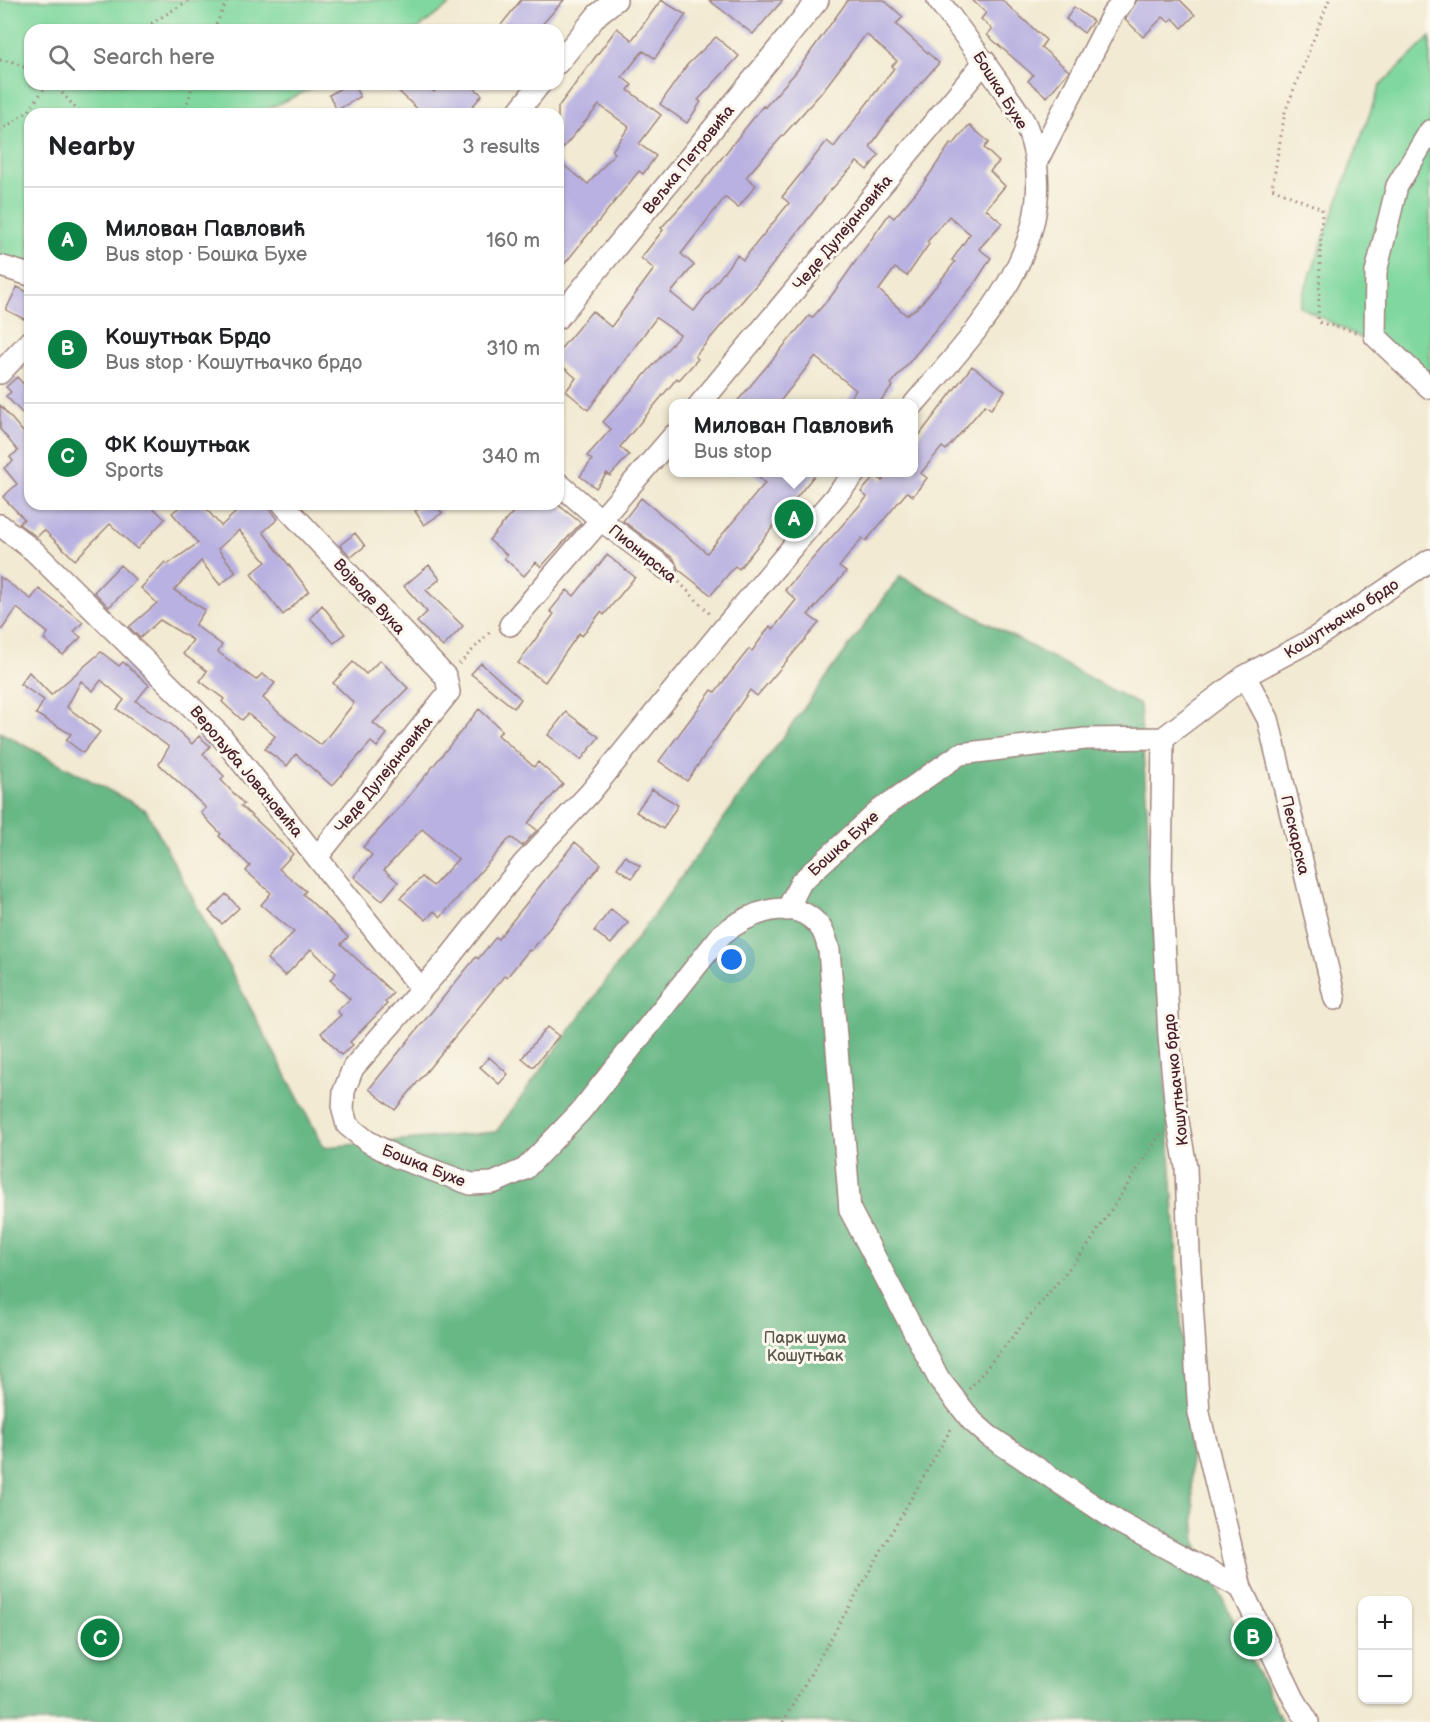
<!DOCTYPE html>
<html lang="en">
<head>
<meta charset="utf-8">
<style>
  body { margin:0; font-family:"Balsamiq Sans",sans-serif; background:#f6f6f6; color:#202124 }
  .controls { position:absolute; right:18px; bottom:18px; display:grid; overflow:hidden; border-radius:12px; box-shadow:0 2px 4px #0004 }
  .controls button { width:54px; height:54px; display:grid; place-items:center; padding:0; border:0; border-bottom:2px solid #e0e0e0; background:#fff; color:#202124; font:30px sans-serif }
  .you { position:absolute; left:732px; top:960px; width:21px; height:21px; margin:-15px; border:4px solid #fff; border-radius:50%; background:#1a73e8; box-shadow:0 0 0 9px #1a73e833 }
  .badge { display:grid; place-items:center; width:39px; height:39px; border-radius:50%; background:#0b8043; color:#fff; font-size:20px; font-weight:700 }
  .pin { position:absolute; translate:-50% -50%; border:3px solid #fff; box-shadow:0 2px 6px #0006 }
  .popup { position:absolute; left:669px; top:399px; width:249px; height:78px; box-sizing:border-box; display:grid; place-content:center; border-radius:12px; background:#fff; filter:drop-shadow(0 2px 4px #0005); font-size:20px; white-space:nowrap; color:#757577 }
  .popup b { font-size:22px; color:#202124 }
  .popup::after { content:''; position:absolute; left:50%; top:100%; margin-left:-12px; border:12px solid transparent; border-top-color:#fff }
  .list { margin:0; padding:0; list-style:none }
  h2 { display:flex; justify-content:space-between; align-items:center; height:78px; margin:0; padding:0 24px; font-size:26px }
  h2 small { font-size:20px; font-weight:400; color:#757577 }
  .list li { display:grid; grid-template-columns:39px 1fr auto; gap:18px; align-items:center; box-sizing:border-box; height:108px; padding:0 24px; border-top:2px solid #e0e0e0 }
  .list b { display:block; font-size:22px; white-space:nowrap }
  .list p { margin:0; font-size:20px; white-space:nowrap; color:#757577 }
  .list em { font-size:20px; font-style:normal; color:#757577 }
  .icon { flex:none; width:33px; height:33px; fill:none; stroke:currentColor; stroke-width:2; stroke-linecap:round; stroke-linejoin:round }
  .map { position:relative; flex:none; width:1430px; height:1722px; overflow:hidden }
  .search { position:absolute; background:#fff; box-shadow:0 2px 4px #0004; left:24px; top:24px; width:540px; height:66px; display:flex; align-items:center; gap:15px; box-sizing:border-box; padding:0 21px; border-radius:18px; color:#757577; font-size:22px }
  .panel { position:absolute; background:#fff; box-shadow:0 2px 4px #0004; left:24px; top:108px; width:540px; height:402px; border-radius:18px }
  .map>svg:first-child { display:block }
</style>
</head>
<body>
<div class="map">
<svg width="1430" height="1722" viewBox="0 0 1430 1722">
  <rect width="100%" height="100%" fill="#fbf7ec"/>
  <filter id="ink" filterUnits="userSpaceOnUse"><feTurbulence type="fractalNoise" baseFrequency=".0167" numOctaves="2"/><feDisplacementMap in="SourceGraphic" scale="12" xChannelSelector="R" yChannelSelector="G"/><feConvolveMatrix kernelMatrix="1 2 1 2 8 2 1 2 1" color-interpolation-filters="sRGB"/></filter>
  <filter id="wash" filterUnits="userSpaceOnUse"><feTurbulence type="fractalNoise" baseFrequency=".008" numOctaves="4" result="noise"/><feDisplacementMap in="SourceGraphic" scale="24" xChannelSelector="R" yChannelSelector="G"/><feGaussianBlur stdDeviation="1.35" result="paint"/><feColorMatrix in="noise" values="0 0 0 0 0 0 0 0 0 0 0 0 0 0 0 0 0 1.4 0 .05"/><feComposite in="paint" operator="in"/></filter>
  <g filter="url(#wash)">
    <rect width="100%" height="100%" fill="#f2ead2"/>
    <!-- green -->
    <path fill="#80d89e" stroke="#657c64" stroke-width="1.5" d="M 0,0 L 456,0 L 416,30 L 30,30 L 30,84 L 322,84 L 256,114 L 30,114 L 30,264 L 0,256 Z
      M 1430,37 L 1430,374 L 1299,306 L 1380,86 Z"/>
    <!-- forest -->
    <path fill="#68b885" stroke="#596c58" stroke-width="1.5" d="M 900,576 L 1140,705 L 1196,1543 L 1282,1722 L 0,1722 L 0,732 L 146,810 L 324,1147 L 496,1132 Z"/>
    <g id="blocks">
      <!-- building -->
      <path fill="#b8b1e1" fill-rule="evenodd" d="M 521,0 L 564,0 L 537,30 L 497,30 Z
        M 661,0 L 686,15 L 655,58 L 643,51 L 622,77 L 632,85 L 628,90 L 661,115 L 639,144 L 656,156 L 643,174 L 639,171 L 558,272 L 558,161 L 588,184 L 615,153 L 612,151 L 629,127 L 599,105 L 558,154 L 558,107 L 617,28 L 632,40 Z
        M 709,0 L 783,0 L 753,34 Z
        M 848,0 L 884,0 L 903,17 L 896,24 L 939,63 L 889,119 L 870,147 L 879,155 L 867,170 L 857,162 L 829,192 L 763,277 L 695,356 L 698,359 L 679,380 L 677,378 L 620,447 L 629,455 L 610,476 L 607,473 L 596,488 L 580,476 L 592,460 L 587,456 L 611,429 L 603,422 L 680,335 L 656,318 L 588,410 L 566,391 L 576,378 L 558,362 L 558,352 L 592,311 L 611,327 L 654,269 L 641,258 L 663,230 L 661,228 L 701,184 L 763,106 L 765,107 L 796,72 ZM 866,34 L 897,61 L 892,66 L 894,68 L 834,147 L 827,141 L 782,197 L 789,203 L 743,260 L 737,255 L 694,311 L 671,293 L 694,265 L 681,254 L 725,197 L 738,208 L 756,185 L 746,177 L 821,93 Z
        M 972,0 L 1002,0 L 1046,40 L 1041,47 L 1069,71 L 1047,97 L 1028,81 L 1033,75 L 987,35 L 992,29 L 981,19 L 986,13 Z
        M 1137,0 L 1180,0 L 1195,15 L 1182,28 L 1173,18 L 1169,22 L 1163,17 L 1143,37 L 1125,19 Z
        M 1074,7 L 1093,21 L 1084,33 L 1066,19 Z
        M 716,37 L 739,56 L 698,100 L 701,102 L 687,123 L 660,104 L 687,65 Z
        M 348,84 L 353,84 L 360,97 L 337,110 L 329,95 Z
        M 391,84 L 425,84 L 434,92 L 441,84 L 470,84 L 482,95 L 466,114 L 423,114 Z
        M 969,125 L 989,142 L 984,148 L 999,162 L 990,171 L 1005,186 L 986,209 L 1002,223 L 979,249 L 991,258 L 975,283 L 891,384 L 893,386 L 878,404 L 845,404 L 856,390 L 815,357 L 778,404 L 735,404 L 809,316 L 812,318 L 832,295 L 889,214 L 894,218 L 923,184 L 951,143 L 953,145 ZM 949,216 L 970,234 L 952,260 L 955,262 L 937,285 L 917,308 L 906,315 L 879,290 L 895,268 L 907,276 L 929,244 L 927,242 Z
        M 17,287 L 30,293 L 30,322 L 6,310 Z
        M 972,366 L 1005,391 L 991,409 L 985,405 L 946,450 L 942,447 L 921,473 L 927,478 L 913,496 L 907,492 L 866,541 L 862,538 L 839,567 L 846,572 L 808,615 L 819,623 L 757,696 L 750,690 L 687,781 L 659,761 L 712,690 L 715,692 L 749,649 L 752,651 L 770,626 L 773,629 L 796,600 L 785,590 L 867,497 L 861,492 L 876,475 L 882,481 L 889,472 L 914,472 L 914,442 Z
        M 17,377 L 30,391 L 30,406 L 23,414 L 6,396 L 11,392 L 6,387 Z
        M 0,405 L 30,440 L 30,504 L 149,504 L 165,519 L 137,549 L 110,524 L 75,560 L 44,530 L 37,537 L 19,524 L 24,519 L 3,497 L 17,484 L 4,468 L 13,461 L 10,457 L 18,451 L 0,429 Z
        M 752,472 L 817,472 L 739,569 L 735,566 L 711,595 L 678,569 L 674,559 L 623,521 L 641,498 L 707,553 L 765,483 Z
        M 183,504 L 202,504 L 221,526 L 245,504 L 265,504 L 278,519 L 263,532 L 309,591 L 283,615 L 251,574 L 266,562 L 239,530 L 218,549 L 236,572 L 220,585 L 201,561 L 174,590 L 205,610 L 195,625 L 222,645 L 218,652 L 256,680 L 262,674 L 275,683 L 263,698 L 279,713 L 321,745 L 354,703 L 333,683 L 353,662 L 366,674 L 380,660 L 408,688 L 373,723 L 387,734 L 377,747 L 371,742 L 332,786 L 296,754 L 287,766 L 265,749 L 275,736 L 248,714 L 242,720 L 222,702 L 224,699 L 200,681 L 207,671 L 183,654 L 193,640 L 160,620 L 140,638 L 129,627 L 157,603 L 141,588 L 165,562 L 168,564 L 198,543 L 172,513 Z
        M 426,504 L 436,504 L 442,513 L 424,525 L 415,511 Z
        M 520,504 L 557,504 L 581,523 L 541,567 L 536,562 L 524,576 L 504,558 L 507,555 L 489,540 Z
        M 355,533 L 365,546 L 351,557 L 340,545 Z
        M 607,555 L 635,577 L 604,615 L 601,612 L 582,636 L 579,633 L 545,682 L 518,663 L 554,614 L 550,611 L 567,590 L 574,596 Z
        M 120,565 L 136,580 L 109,607 L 94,592 Z
        M 429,565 L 440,579 L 426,590 L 463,626 L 443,647 L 417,622 L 427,612 L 404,586 Z
        M 0,577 L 31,599 L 39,589 L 83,622 L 74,632 L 81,637 L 63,655 L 44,639 L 48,633 L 17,608 L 0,632 Z
        M 322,605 L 345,634 L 334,643 L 310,618 Z
        M 101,652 L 119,666 L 123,662 L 149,685 L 136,701 L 172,725 L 192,744 L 199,736 L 210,746 L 203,754 L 224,776 L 221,780 L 244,804 L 241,806 L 293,854 L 279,869 L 306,891 L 303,894 L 348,937 L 341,944 L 393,993 L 385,1002 L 387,1004 L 350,1042 L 353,1045 L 341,1055 L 321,1033 L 341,1015 L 337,1011 L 350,999 L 330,980 L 336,973 L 311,949 L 285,976 L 267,959 L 294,932 L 261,905 L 271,893 L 246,871 L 250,866 L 219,836 L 221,834 L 201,813 L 206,808 L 159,764 L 169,747 L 117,709 L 124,700 L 101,680 L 93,691 L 81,681 L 67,707 L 100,732 L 83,753 L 66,740 L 71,734 L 36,714 L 44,700 L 20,684 L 29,672 L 51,695 Z
        M 481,663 L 521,699 L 514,708 L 471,674 Z
        M 479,709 L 502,730 L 498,735 L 534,767 L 538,762 L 563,784 L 528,823 L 537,830 L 522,846 L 512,838 L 508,840 L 441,917 L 434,911 L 426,920 L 400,898 L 422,877 L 433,886 L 458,859 L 422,829 L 384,870 L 398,882 L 382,901 L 354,877 L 372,855 L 363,847 L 401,806 Z
        M 566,712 L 599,737 L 581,760 L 548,735 Z
        M 652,789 L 678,805 L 663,829 L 636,812 Z
        M 575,842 L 601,864 L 531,951 L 529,950 L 507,977 L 505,975 L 395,1110 L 369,1089 L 476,957 L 478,959 L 496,937 L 498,939 Z
        M 625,856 L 640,866 L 632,878 L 617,868 Z
        M 226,894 L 239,908 L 222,924 L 209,911 Z
        M 611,909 L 628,923 L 611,944 L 594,931 Z
        M 547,1027 L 559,1036 L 533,1067 L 522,1058 Z
        M 489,1057 L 508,1074 L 499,1084 L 480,1067 Z"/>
    </g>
  </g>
  <g filter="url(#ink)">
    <use href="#blocks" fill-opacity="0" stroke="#9e847e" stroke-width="1.5"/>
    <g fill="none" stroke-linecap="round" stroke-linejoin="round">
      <defs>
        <path id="minor" d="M 558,63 L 598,14 L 616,0
          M 516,114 L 540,84
          M 1430,131 L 1397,186 L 1376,272 L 1375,336 L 1430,388
          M 1036,163 L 1112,15 L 1124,0
          M 0,266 L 30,275
          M 558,318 L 818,0
          M 0,373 L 30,341
          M 700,404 L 985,61
          M 914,404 C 979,328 1069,238 1027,128 C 1023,117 1014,106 1008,97 C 986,63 962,32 938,0
          M 856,472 L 724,628 L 589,794 L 523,864 L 448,959 L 353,1068 L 344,1091 L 343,1110 L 347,1125 L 367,1141 L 396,1157 L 471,1184 L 493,1183 L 525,1169 L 580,1112 L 722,934 C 748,914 794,893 820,927 C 825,933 827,943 829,950 L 850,1210 L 939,1379 L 972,1421 L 989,1436 L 1120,1523 L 1241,1588
          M 558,483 L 602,521 L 666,569
          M 283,504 L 446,677 L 449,692 L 318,856
          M 0,525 L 34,551 L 221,736 L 420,988
          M 510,625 L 674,435
          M 1245,676 L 1268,719 L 1335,999
          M 787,910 L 801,882 L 881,809 L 960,754 L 1085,739 L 1163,738
          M 1308,1722 L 1294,1699 L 1241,1588 L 1199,1413 L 1189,1255 L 1186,1167 L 1176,1110 L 1169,1037 L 1161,879 L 1163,738 L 1245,676 L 1312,640 L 1430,560"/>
      </defs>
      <!-- minor casing -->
      <use href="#minor" stroke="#9e847e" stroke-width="24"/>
      <!-- path -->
      <path stroke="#9e847e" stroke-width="3" stroke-dasharray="1.5 4.5" stroke-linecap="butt" d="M 1329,0 L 1285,112 L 1272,188 L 1322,209 L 1318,322 L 1356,332
        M 141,30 L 189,0
        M 214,30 L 227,0
        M 0,60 L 13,62 L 30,70
        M 54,84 L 81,114
        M 184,114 L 193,84
        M 0,131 L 29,111 L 47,84
        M 679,582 L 710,614
        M 459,664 L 492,630
        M 969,1389 L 1087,1247 L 1161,1133
        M 783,1722 L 952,1427"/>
      <!-- minor -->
      <use href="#minor" stroke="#fff" stroke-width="21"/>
    </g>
  </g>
  <g text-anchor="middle" stroke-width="6" stroke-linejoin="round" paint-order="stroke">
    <!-- street labels -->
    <g font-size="16" fill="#4a1f2b" stroke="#fbf7ec">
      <text transform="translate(1001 90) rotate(58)" y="6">Бошка Бухе</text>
      <text transform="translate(688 159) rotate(-51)" y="6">Вељка Петровића</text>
      <text transform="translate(842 232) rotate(-50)" y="6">Чеде Дулејановића</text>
      <text transform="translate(643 553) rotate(39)" y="6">Пионирска</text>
      <text transform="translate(370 596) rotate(47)" y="6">Војводе Вука</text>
      <text transform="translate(1341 618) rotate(-33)" y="6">Кошутњачко брдо</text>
      <text transform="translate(247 771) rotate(50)" y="6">Верољуба Јовановића</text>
      <text transform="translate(383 774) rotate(-51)" y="6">Чеде Дулејановића</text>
      <text transform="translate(1296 835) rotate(77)" y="6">Пескарска</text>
      <text transform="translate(843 843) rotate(-42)" y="6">Бошка Бухе</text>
      <text transform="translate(1175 1080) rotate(-96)" y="6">Кошутњачко брдо</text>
      <text transform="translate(424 1165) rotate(22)" y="6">Бошка Бухе</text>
    </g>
    <!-- park labels -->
    <g font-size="16" fill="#5a564e" stroke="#fbf7ec">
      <text x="805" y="1343">Парк шума<tspan x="805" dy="18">Кошутњак</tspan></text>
    </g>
  </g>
</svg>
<div class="controls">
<button>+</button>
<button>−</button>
</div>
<div class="you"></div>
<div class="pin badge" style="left:794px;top:519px">A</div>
<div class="popup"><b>Милован Павловић</b>Bus stop</div>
<div class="pin badge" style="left:1253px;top:1637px">B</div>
<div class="pin badge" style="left:100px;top:1638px">C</div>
<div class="search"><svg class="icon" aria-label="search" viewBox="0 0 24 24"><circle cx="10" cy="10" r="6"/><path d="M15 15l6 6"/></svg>Search here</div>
<section class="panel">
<h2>Nearby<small>3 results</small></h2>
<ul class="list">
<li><span class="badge">A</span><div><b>Милован Павловић</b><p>Bus stop · Бошка Бухе</p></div><em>160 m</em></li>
<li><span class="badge">B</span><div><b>Кошутњак Брдо</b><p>Bus stop · Кошутњачко брдо</p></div><em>310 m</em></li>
<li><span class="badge">C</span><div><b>ФК Кошутњак</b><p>Sports</p></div><em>340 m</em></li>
</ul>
</section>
</div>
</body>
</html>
